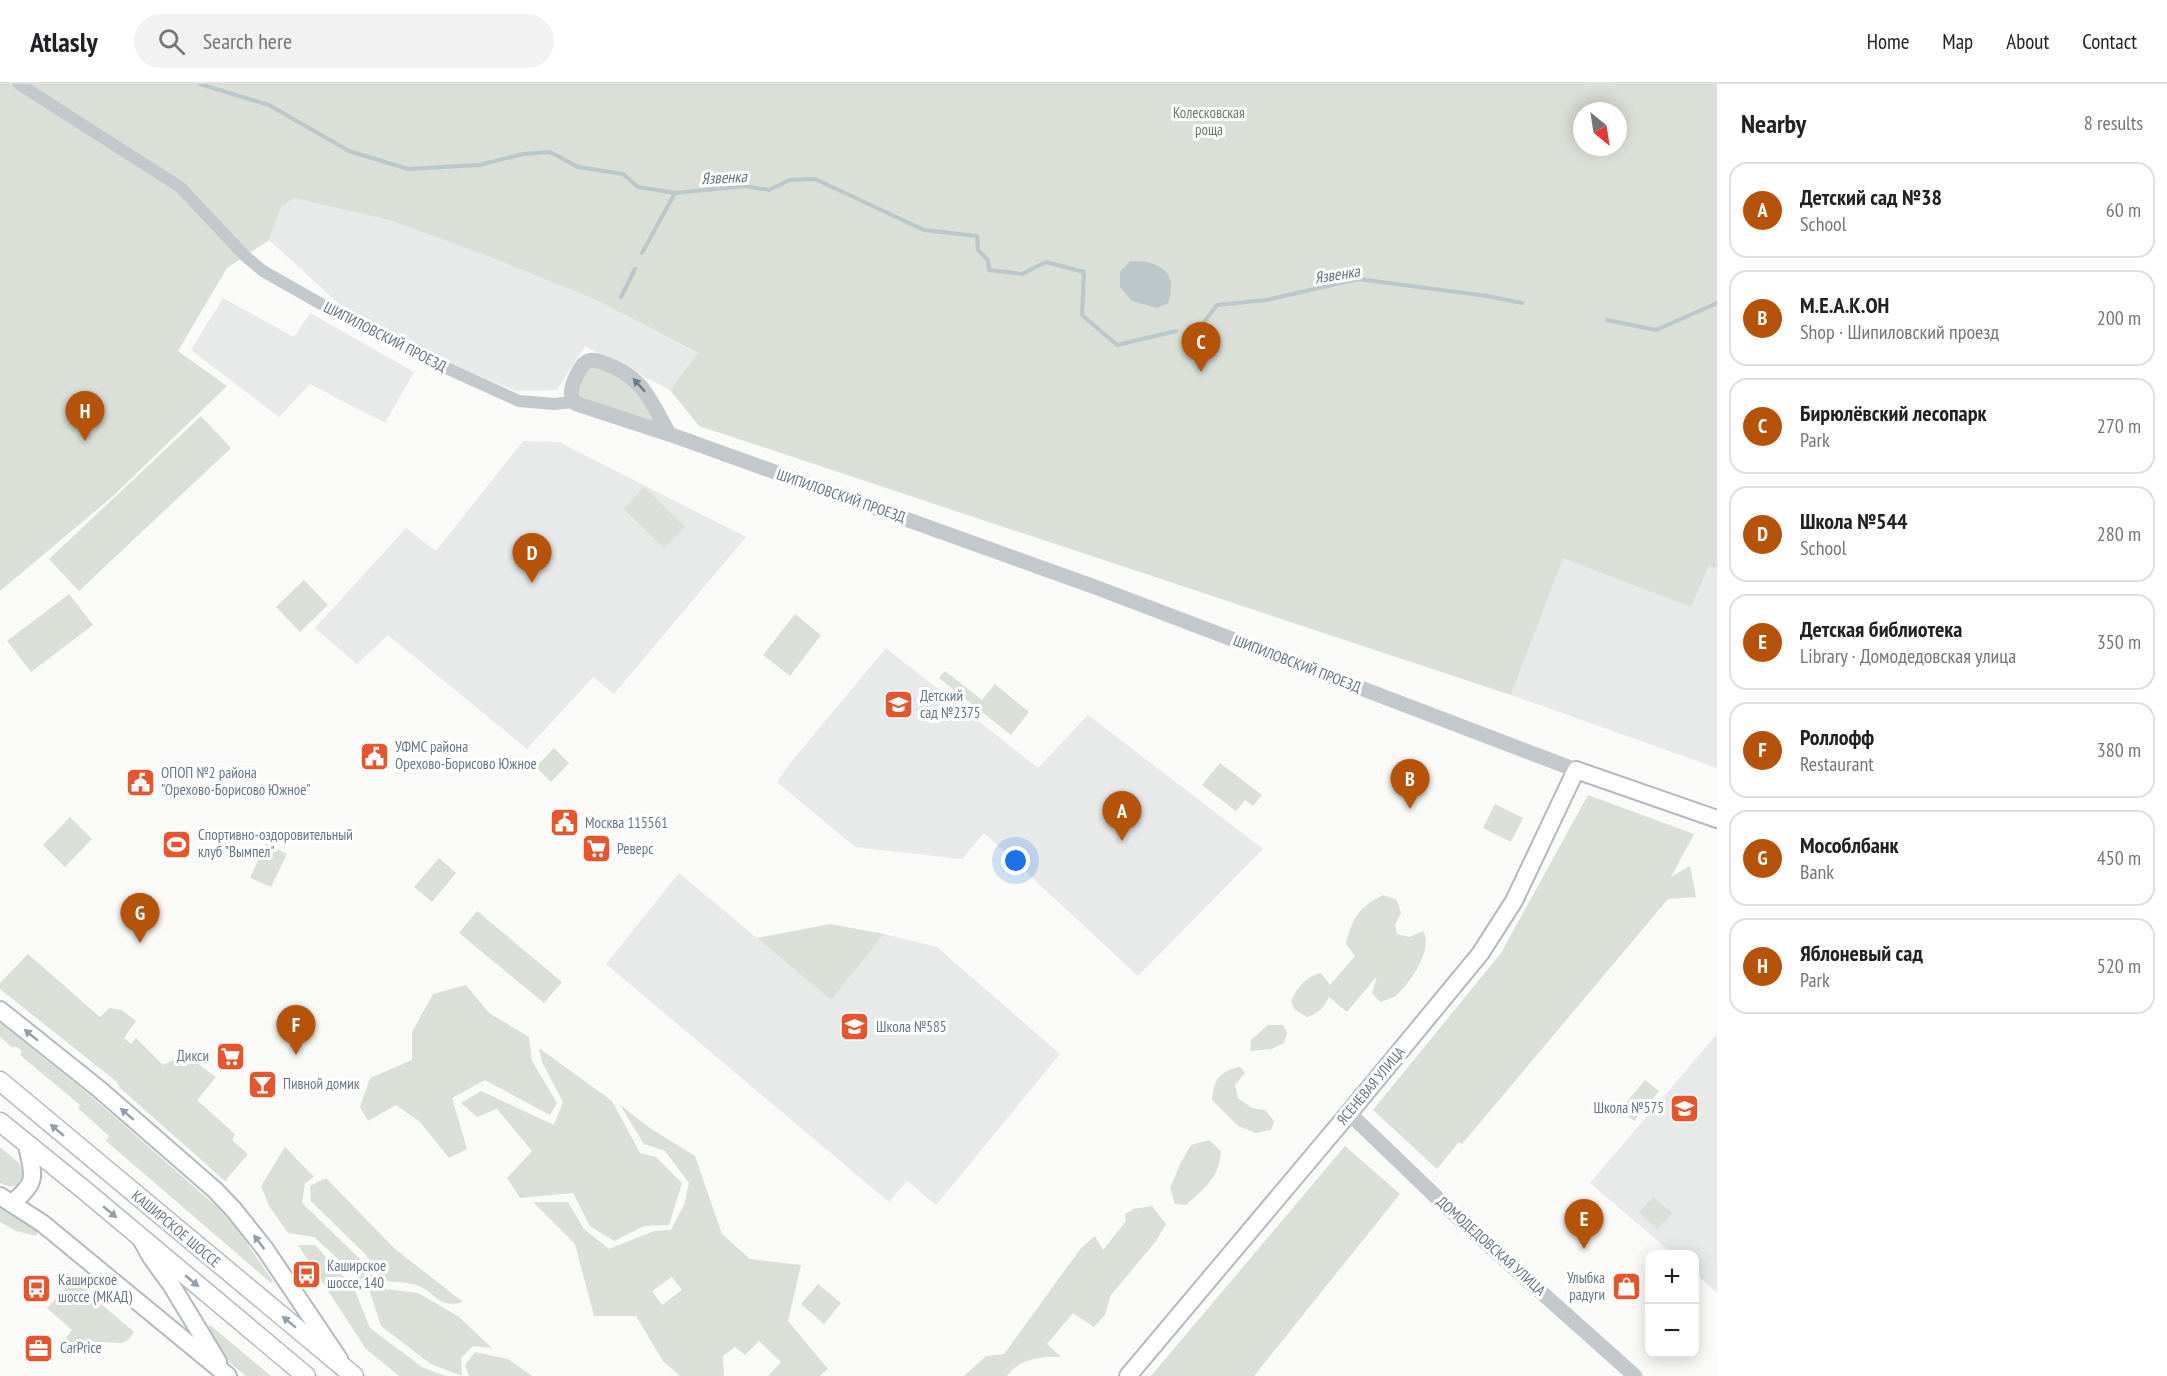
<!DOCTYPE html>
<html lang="en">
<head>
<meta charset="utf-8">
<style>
  body { margin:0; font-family:"PT Sans Narrow",sans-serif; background:#f2f2f2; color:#202124 }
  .controls { position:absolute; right:18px; bottom:18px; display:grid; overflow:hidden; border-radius:12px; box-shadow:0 3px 15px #0003 }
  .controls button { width:54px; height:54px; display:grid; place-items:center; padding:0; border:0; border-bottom:2px solid #e0e0e0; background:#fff; color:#202124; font:30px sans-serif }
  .compass { position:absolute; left:1573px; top:18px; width:54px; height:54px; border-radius:50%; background:#fff; box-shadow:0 3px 15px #0003; rotate:150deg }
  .you { position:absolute; left:1016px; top:777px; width:21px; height:21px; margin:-15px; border:4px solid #fff; border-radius:50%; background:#1a73e8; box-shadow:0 0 0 9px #1a73e833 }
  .badge { display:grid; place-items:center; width:39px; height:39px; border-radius:50%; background:#b45309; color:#fff; font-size:20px; font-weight:700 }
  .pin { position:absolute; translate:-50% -50px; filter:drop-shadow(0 2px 3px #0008) }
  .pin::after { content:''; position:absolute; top:32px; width:21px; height:18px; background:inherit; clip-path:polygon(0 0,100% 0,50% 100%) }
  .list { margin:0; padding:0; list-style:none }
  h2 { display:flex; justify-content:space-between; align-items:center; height:78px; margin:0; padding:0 24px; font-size:26px }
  h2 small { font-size:20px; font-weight:400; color:#757577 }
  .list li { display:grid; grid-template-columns:39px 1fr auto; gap:18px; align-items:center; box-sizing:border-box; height:96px; margin:0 12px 12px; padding:0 12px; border:2px solid #e0e0e0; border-radius:18px }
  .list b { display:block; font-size:22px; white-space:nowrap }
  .list p { margin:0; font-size:20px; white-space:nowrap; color:#757577 }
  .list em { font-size:20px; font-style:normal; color:#757577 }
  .icon { flex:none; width:33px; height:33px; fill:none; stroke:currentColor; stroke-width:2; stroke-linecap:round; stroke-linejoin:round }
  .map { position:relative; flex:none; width:1717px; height:1292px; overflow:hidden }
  header { display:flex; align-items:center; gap:36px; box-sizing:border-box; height:84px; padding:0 30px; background:#fff; border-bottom:2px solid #e0e0e0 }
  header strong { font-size:28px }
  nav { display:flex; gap:33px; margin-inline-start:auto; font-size:21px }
  .search { width:420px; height:54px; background:#f2f2f2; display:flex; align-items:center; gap:15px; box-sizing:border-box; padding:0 21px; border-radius:33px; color:#757577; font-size:22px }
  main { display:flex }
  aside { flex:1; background:#fff }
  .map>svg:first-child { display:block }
</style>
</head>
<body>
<header>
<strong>Atlasly</strong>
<div class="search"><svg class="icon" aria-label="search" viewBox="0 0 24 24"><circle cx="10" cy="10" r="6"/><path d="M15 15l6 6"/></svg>Search here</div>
<nav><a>Home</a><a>Map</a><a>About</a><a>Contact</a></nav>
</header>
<main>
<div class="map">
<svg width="1717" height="1292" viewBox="0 0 1717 1292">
  <rect width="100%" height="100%" fill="#fafaf8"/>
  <!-- built -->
  <path fill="#e8e9e9" d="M 294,114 L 389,136 L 485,171 L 594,215 L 699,270 L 670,306 L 585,262 L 557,306 L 516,307 L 416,266 L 349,229 L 269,156 L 281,123 Z
    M 223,214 L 294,253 L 310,229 L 414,288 L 385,339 L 310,300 L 279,333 L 191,266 Z
    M 523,357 L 559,358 L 746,453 L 614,610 L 593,593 L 527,665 L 388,551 L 357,580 L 315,544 L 406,444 L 436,467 Z
    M 1563,473 L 1691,523 L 1709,480 L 1717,485 L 1717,684 L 1511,611 Z
    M 886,564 L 1038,684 L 1088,631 L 1263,765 L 1138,892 L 984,749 L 962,775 L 855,763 L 777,698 L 792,677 Z
    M 679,789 L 830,915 L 884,850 L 937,863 L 1060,970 L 936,1121 L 907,1097 L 889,1118 L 606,880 Z
    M 1717,950 L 1717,1209 L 1695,1189 L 1694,1170 L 1673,1170 L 1590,1099 Z"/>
  <!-- green -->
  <path fill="#dadfd7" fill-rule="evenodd" d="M 0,0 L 1717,0 L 1717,485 L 1709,481 L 1691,523 L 1563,474 L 1511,611 L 699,342 L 670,306 L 698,269 L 594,215 L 485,171 L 389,136 L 294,114 L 281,123 L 269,156 L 227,184 L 178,267 L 227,302 L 112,413 L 0,507 ZM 1582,27 L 1618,27 L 1618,63 L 1582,63 Z
    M 582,281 L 619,284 L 669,350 L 577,320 Z
    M 201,332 L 231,364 L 79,507 L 49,475 Z
    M 644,403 L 685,443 L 664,464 L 624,425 Z
    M 304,496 L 328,521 L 300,548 L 276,523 Z
    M 69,510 L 93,541 L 31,588 L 7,557 Z
    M 795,530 L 821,551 L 790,592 L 763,571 Z
    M 945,587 L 982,616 L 995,600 L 1029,628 L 1011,651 L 939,594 Z
    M 554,664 L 569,679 L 551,698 L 536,683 Z
    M 1220,679 L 1262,711 L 1253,722 L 1245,716 L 1236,727 L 1202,701 Z
    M 1588,711 L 1694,750 L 1671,793 L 1690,782 L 1696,813 L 1668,815 L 1462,1060 L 1459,1058 L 1437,1085 L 1373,1026 L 1501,869 Z
    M 1495,720 L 1523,734 L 1511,758 L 1483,744 Z
    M 70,733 L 92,755 L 65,783 L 43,761 Z
    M 266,760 L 287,770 L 271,803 L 250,794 Z
    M 439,774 L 456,789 L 432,818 L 414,803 Z
    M 1383,811 L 1397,816 L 1401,829 L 1395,841 L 1397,850 L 1409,853 L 1423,847 C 1434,865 1411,897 1398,910 C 1393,914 1386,916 1380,918 L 1372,909 L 1377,892 L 1347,928 L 1329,913 C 1323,924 1320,929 1307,933 L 1295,926 L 1291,917 C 1297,904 1306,892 1321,889 L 1330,901 L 1355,872 L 1346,860 C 1352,834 1359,823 1383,811 Z
    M 477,827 L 562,898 L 544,919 L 459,849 Z
    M 830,840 L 884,850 L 831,916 L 757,854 Z
    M 28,870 L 100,933 L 109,924 L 122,926 L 136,937 L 124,954 L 131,960 L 136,954 L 163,981 L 186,971 L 216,993 L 197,1016 L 235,1050 L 232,1056 L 248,1070 L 225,1097 L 120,1004 L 117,998 L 0,905 L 0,899 Z
    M 466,901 L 489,929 L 529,953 L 532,977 L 557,1019 L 550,1031 L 485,996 L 452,1014 L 467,1065 L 449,1074 L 420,1038 L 396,1021 L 368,1037 L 360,1023 L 370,994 L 412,976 L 412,948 L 433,910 Z
    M 0,939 L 93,1014 L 217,1123 L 237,1145 L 273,1197 L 271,1199 L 106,1057 L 109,1052 L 78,1024 L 80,1021 L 20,971 L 22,967 L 15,962 L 13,964 L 0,953 Z
    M 1268,941 L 1283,941 L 1287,949 L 1284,959 L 1272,965 L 1250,967 L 1251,956 Z
    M 539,964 L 612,1017 L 640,1069 L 656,1073 L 682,1099 L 669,1141 L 644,1142 L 614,1157 L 590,1142 L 573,1109 L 520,1114 L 507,1094 L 532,1067 L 497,1025 L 477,1033 L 461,1019 L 481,1007 L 554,1041 L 563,1018 L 542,978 Z
    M 1240,983 L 1245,989 L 1235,1001 L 1238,1014 L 1252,1024 L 1265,1026 L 1274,1037 L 1271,1046 L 1256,1049 L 1238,1042 L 1212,1016 C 1214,996 1219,987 1240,983 Z
    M 1645,996 L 1659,1007 L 1634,1037 L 1620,1026 Z
    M 620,1021 L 650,1044 L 695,1072 L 722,1150 L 750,1175 L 801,1181 L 788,1237 L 828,1285 L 820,1292 L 768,1292 L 781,1278 L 759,1257 L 745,1271 L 735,1263 L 723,1272 L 724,1292 L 680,1292 L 663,1277 L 636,1232 L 594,1232 L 575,1160 L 533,1118 L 568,1118 L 584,1145 L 609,1165 L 654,1147 L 671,1146 L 684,1121 L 689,1099 L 665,1067 L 644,1060 ZM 672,1193 L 682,1206 L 662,1221 L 652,1207 Z
    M 1209,1056 L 1221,1067 C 1219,1095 1205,1103 1186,1121 L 1175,1120 L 1170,1104 L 1181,1078 L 1191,1061 Z
    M 1345,1062 L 1400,1110 L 1254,1292 L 1151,1292 Z
    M 0,1063 L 19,1079 L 23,1091 L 17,1101 L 10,1103 L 0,1099 Z
    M 285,1063 L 314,1093 L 305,1099 L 302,1119 L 360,1175 L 386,1205 L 418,1209 L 458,1232 L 492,1264 L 473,1262 L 461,1274 L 462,1292 L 431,1280 L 381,1242 L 368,1202 L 314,1153 L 288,1149 L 269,1122 L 261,1102 Z
    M 326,1094 L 395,1165 L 463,1218 C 439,1225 437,1210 419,1202 C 409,1198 395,1198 384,1197 L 366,1171 L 311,1117 L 310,1102 Z
    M 1653,1113 L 1672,1129 L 1658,1145 L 1639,1129 Z
    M 1152,1122 L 1166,1140 L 1156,1157 L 1111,1211 L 1105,1231 L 1094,1243 L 1073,1229 L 1047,1260 L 1061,1273 C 1041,1272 1019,1275 1007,1292 L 964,1292 L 986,1272 L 1004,1270 L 1081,1164 L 1095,1152 L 1103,1166 L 1126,1137 L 1125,1130 L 1134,1125 Z
    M 0,1124 L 38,1146 L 36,1152 L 16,1147 L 0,1138 Z
    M 298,1161 L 315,1161 L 354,1204 L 370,1244 L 422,1283 L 445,1292 L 399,1292 L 366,1265 Z
    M 73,1196 L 134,1248 L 128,1256 L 122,1259 L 98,1258 L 72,1263 L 64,1267 L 60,1263 L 72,1246 L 47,1224 Z
    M 818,1200 L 841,1219 L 824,1240 L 801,1220 Z
    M 210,1241 L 271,1292 L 246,1292 L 216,1267 L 204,1248 Z
    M 475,1268 L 508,1275 L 532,1292 L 469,1292 L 465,1281 Z"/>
  <!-- water -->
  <path fill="#bbc7cb" d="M 1130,177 C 1159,176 1179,188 1168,219 L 1157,224 L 1132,217 L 1120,203 L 1120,188 Z"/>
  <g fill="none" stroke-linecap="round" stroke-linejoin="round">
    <!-- stream -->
    <path stroke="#bbc7cb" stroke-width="4" d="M 200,0 L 269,21 L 349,67 L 408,85 L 479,81 L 523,70 L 550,68 L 578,83 L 623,90 L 638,103 L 675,109 L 745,102 L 769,106 L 790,96 L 815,95 L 924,146 L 977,152 L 978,166 L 988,176 L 989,186 L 1022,190 L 1046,178 L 1084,188 L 1082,231 L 1117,261 L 1176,247
      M 642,169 L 675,109
      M 621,213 L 635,185
      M 1607,236 L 1656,246 L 1717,219
      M 1201,242 L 1217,221 L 1266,216 L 1358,195 L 1487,212 L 1522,219"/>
    <defs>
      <path id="secondary" d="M 0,926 L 99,1005 L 215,1106 L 234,1126 L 265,1165 L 339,1275
        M 0,1112 L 42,1139 L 228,1292
        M 12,1119 C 39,1097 33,1092 27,1061
        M 141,1155 L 151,1173 L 172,1202 L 218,1278
        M 1128,1292 L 1349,1029 L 1480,870 L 1514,817 L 1576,686 L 1717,735"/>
      <path id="primary" d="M 0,997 L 354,1292
        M 0,1038 L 89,1110 L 306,1292"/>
    </defs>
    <!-- secondary casing -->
    <use href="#secondary" stroke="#b3babf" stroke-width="20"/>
    <!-- primary casing -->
    <use href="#primary" stroke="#b5babe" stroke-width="21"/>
    <!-- minor -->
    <path stroke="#c3c8cc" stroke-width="12" d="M 19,0 L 180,103 L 245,172 L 263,187 L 321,220 L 433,278 L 519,317 L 554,320 L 573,318"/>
    <!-- tertiary -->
    <path stroke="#c3c8cc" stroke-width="15" d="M 669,350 C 649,314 643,292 601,278 C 590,274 584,277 579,287 C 573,298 569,306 573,318 L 577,320 L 669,350 L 1095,503 L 1576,686
      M 1349,1029 L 1457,1133 L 1635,1292"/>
    <!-- secondary -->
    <use href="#secondary" stroke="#fff" stroke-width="16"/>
    <!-- primary -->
    <use href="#primary" stroke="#fff" stroke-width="18"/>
  </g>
  <!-- one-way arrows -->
  <defs><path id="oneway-solid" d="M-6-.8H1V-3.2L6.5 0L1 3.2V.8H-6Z" transform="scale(1.5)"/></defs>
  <use fill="#6a7a87" href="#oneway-solid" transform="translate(639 301) rotate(-132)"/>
  <g fill="#939fa8">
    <use href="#oneway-solid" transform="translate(31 951) rotate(-141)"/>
    <use href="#oneway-solid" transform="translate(127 1030) rotate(-139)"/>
    <use href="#oneway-solid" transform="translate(57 1046) rotate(-140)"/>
    <use href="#oneway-solid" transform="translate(110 1128) rotate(40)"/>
    <use href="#oneway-solid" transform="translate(259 1158) rotate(-127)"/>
    <use href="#oneway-solid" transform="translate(192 1197) rotate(40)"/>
    <use href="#oneway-solid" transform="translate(289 1238) rotate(-141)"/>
  </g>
  <!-- icons -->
  <defs>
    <symbol id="school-square" viewBox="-11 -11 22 22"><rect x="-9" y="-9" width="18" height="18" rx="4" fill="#e4572e" stroke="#fff"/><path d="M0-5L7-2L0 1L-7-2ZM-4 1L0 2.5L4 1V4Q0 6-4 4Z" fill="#fff"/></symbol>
    <symbol id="civic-square" viewBox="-11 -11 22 22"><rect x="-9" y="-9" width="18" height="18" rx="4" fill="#e4572e" stroke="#fff"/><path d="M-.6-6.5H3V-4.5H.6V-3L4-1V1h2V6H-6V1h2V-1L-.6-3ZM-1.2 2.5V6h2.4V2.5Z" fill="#fff"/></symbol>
    <symbol id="stadium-square" viewBox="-11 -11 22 22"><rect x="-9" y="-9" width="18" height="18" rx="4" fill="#e4572e" stroke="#fff"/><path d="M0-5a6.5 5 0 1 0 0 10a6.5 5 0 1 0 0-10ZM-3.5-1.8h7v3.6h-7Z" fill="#fff"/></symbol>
    <symbol id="supermarket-square" viewBox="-11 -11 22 22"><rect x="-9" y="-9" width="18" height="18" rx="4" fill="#e4572e" stroke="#fff"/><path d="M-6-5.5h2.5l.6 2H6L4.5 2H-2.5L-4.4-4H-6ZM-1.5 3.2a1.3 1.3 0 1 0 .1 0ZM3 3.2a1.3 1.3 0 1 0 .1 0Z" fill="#fff"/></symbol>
    <symbol id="bar-square" viewBox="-11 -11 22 22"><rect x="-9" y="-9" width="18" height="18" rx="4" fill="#e4572e" stroke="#fff"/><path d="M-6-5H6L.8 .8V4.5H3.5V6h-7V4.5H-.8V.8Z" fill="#fff"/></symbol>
    <symbol id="bus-square" viewBox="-11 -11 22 22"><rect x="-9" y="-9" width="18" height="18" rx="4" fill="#e4572e" stroke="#fff"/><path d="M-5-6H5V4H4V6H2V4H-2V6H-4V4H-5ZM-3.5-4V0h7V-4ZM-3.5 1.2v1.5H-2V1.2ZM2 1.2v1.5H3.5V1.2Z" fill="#fff"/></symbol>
    <symbol id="shop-square" viewBox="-11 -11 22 22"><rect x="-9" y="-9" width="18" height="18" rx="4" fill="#e4572e" stroke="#fff"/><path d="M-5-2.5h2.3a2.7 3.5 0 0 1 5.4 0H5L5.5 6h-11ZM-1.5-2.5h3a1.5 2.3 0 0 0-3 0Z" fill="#fff"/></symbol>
    <symbol id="office-square" viewBox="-11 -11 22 22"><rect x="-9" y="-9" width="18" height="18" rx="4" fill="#e4572e" stroke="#fff"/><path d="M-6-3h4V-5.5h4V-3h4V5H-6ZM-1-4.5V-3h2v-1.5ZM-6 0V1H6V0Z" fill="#fff"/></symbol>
  </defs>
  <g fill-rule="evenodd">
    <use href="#school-square" x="882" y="604" width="33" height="33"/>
    <use href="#civic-square" x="358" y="656" width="33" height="33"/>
    <use href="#civic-square" x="124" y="682" width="33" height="33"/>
    <use href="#civic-square" x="548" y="722" width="33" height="33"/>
    <use href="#stadium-square" x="160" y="744" width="33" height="33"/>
    <use href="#supermarket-square" x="580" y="748" width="33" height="33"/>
    <use href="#school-square" x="838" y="926" width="33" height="33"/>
    <use href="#supermarket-square" x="214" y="956" width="33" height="33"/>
    <use href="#bar-square" x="246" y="984" width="33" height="33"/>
    <use href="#school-square" x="1668" y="1008" width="33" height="33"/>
    <use href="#bus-square" x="290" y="1174" width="33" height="33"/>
    <use href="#shop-square" x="1610" y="1186" width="33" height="33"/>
    <use href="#bus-square" x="20" y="1188" width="33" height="33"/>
    <use href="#office-square" x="22" y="1248" width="33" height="33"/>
  </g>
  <g text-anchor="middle" stroke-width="6" stroke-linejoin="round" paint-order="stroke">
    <!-- park labels -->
    <g font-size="15" fill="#687a64" stroke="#fff">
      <text x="1209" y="34">Колесковская<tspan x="1209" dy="17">роща</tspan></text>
    </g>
    <!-- street labels -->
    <g font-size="15" fill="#657683" stroke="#fff">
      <text transform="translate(385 253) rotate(27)" y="5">ШИПИЛОВСКИЙ ПРОЕЗД</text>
      <text transform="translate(841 412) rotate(19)" y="5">ШИПИЛОВСКИЙ ПРОЕЗД</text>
      <text transform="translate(1297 580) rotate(21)" y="5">ШИПИЛОВСКИЙ ПРОЕЗД</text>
      <text transform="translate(1371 1002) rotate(-50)" y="5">ЯСЕНЕВАЯ УЛИЦА</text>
      <text transform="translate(176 1145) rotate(40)" y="5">КАШИРСКОЕ ШОССЕ</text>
      <text transform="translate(1491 1162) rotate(42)" y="5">ДОМОДЕДОВСКАЯ УЛИЦА</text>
    </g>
    <!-- poi labels -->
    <g font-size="15" fill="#657683" stroke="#fff" text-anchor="start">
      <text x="920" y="617">Детский<tspan x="920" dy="17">сад №2375</tspan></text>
      <text x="395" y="668">УФМС района<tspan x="395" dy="17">Орехово-Борисово Южное</tspan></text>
      <text x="161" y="694">ОПОП №2 района<tspan x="161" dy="17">"Орехово-Борисово Южное"</tspan></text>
      <text x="585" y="744">Москва 115561</text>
      <text x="198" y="756">Спортивно-оздоровительный<tspan x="198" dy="17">клуб "Вымпел"</tspan></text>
      <text x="617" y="770">Реверс</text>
      <text x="876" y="948">Школа №585</text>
      <text x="209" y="977" text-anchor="end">Дикси</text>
      <text x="283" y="1005">Пивной домик</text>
      <text x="1664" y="1029" text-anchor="end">Школа №575</text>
      <text x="327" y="1187">Каширское<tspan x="327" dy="17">шоссе, 140</tspan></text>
      <text x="1605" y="1199" text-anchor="end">Улыбка<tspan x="1605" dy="17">радуги</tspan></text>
      <text x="58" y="1201">Каширское<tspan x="58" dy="17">шоссе (МКАД)</tspan></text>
      <text x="60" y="1269">CarPrice</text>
    </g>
    <!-- water labels -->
    <g font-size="16" font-style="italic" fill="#60757c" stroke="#fff">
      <text transform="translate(724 93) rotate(-3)" y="6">Язвенка</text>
      <text transform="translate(1337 190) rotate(-9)" y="6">Язвенка</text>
    </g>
  </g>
</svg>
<div class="controls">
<button>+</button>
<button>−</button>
</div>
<svg class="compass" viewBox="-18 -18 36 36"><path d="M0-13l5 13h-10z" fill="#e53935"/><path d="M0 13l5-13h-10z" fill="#757577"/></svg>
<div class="you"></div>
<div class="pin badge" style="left:1122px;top:757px">A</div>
<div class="pin badge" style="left:1410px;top:725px">B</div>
<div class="pin badge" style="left:1201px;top:288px">C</div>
<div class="pin badge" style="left:532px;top:499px">D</div>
<div class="pin badge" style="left:1584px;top:1165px">E</div>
<div class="pin badge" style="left:296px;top:971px">F</div>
<div class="pin badge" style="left:140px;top:859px">G</div>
<div class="pin badge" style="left:85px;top:357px">H</div>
</div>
<aside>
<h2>Nearby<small>8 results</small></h2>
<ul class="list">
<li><span class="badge">A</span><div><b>Детский сад №38</b><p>School</p></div><em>60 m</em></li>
<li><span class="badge">B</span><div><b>М.Е.А.К.ОН</b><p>Shop · Шипиловский проезд</p></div><em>200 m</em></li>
<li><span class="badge">C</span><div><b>Бирюлёвский лесопарк</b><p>Park</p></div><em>270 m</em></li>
<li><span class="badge">D</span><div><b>Школа №544</b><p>School</p></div><em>280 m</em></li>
<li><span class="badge">E</span><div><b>Детская библиотека</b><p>Library · Домодедовская улица</p></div><em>350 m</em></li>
<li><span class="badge">F</span><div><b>Роллофф</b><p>Restaurant</p></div><em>380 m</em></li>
<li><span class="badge">G</span><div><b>Мособлбанк</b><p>Bank</p></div><em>450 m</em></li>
<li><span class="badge">H</span><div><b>Яблоневый сад</b><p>Park</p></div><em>520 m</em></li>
</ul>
</aside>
</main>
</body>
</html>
